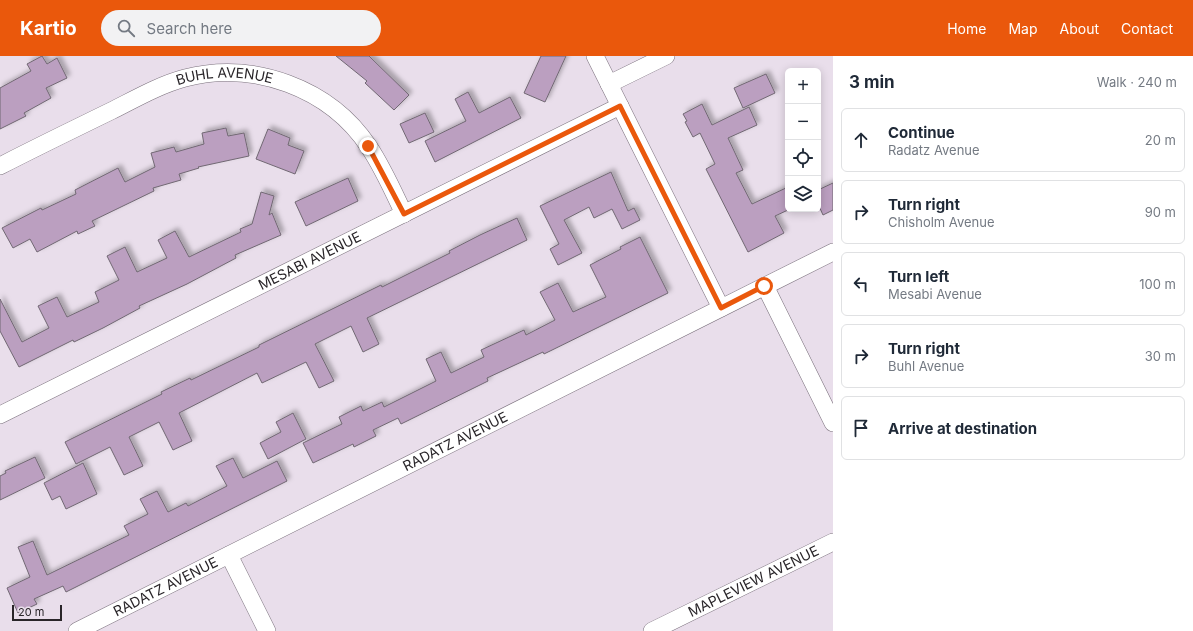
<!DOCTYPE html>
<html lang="en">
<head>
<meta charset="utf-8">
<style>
  body { margin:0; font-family:Inter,sans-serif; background:#f2f2f3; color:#1f2937 }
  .controls { position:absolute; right:12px; top:12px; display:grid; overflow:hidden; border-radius:6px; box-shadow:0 2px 10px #0003 }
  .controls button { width:36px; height:36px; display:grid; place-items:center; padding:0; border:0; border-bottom:1px solid #e0e1e3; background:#fff; color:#1f2937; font:20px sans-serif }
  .scale { position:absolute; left:12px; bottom:10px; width:50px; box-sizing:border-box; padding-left:4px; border:2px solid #292529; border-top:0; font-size:11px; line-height:14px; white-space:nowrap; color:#292529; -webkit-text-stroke:3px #e9deeb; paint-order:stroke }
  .stop { position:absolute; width:12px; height:12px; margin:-9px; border:3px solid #ea580c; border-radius:50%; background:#fff }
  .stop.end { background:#ea580c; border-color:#fff; box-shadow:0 1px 4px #0008 }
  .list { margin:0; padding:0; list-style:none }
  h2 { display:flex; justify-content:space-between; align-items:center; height:52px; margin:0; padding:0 16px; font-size:17px }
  h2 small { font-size:13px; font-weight:400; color:#747a83 }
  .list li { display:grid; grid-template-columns:26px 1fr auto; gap:12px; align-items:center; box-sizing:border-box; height:64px; margin:0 8px 8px; padding:0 8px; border:1px solid #e0e1e3; border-radius:6px }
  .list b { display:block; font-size:15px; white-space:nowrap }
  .list p { margin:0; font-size:13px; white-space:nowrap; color:#747a83 }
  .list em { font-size:13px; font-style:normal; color:#747a83 }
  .icon { flex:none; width:22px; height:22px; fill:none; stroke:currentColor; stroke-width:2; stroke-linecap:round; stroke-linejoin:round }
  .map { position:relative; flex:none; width:833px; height:575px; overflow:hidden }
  header { display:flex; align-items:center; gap:24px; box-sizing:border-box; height:56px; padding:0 20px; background:#ea580c; color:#fff }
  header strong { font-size:19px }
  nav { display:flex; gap:22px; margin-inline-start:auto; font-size:14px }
  .search { width:280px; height:36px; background:#f2f2f3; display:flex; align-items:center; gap:10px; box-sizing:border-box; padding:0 14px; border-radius:22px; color:#747a83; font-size:15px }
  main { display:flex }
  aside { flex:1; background:#fff }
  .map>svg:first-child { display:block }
</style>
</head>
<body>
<header>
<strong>Kartio</strong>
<div class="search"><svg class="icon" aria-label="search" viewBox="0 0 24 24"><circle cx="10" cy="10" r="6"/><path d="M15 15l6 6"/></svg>Search here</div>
<nav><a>Home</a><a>Map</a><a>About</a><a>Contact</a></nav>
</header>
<main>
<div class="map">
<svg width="833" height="575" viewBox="0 0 833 575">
  <defs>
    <filter id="shadow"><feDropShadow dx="3.5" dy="-3.5" stdDeviation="2" flood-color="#0004"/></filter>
  </defs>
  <rect width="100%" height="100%" fill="#e9deeb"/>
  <!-- building -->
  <path fill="#bb9fc0" stroke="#716873" filter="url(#shadow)" d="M 42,0 L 47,8 L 57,2 L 67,22 L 46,32 L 51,42 L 24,57 L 26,60 L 0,73 L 0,32 L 31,15 L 27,8 Z
    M 336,0 L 369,0 L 409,39 L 394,54 L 365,27 L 367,25 Z
    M 541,0 L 566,0 L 545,46 L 524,37 Z
    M 766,18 L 775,37 L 743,52 L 734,32 Z
    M 468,36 L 479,57 L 510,41 L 521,62 L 435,106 L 425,85 L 466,65 L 455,43 Z
    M 702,48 L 712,69 L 749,51 L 757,69 L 728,82 L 743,114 L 736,117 L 752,148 L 788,131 L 788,154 L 775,160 L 784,177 L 748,196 L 706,113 L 715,108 L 700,77 L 693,81 L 685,66 L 687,65 L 683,58 Z
    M 425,57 L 434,76 L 409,87 L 400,68 Z
    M 226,72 L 228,80 L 244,77 L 249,100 L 198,111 L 199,112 L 179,118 L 181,124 L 153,132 L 154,135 L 92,165 L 95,170 L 78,178 L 77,175 L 37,196 L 30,183 L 13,192 L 2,172 L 41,152 L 42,154 L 76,138 L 75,134 L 118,112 L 125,126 L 155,111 L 151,97 L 174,91 L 176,96 L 204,88 L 202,77 Z
    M 268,73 L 290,82 L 288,89 L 304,95 L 295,118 L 256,103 Z
    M 611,116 L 628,155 L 634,152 L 640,164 L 622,173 L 612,153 L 594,162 L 589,151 L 564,164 L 582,197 L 558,209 L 550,193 L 559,188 L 540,150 Z
    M 348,122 L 358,145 L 306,170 L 295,146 Z
    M 833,127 L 833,154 L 823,159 L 818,148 L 818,134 Z
    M 261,136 L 274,140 L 269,159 L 272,157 L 281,179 L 235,199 L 236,202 L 187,228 L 139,250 L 140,252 L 103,272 L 74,286 L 73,284 L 19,311 L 0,275 L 0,243 L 22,286 L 49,272 L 38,250 L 57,241 L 67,261 L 99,246 L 95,236 L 119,224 L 107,200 L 125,191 L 137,216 L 167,202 L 158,184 L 175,175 L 189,201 L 241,176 L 240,173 L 252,168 Z
    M 517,162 L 527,184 L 367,262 L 379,288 L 363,296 L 351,270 L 315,288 L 334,325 L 319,332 L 306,306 L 262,327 L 257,317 L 179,357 L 192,385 L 173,394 L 159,366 L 129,381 L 143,410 L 124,419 L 110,391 L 76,408 L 65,386 L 162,338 L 161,336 L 190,322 L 191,324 L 259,291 L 259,289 L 381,229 L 382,231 L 450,197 L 449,195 L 480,179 Z
    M 640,181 L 668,237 L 544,298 L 543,296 L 487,322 L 488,325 L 401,368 L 398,362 L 373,374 L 376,380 L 354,391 L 353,388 L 313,407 L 303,387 L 342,368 L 339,361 L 361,350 L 363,355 L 382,346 L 384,351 L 436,325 L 426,303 L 441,296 L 451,317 L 484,301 L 481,294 L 524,274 L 526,279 L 555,264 L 540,236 L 558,227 L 573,256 L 606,241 L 590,209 L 621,193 L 620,191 Z
    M 293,357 L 306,383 L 268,403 L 260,387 L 281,376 L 276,366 Z
    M 35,401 L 45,422 L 0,444 L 0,420 L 6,417 L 5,415 Z
    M 233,402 L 243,422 L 277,405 L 287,425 L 66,536 L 63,530 L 34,543 L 37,548 L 18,557 L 7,532 L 30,521 L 18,491 L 33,485 L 47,519 L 129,479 L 124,470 L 148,458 L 140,443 L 157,435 L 168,456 L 186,447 L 188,450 L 227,430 L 216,410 Z
    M 83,407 L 97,438 L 66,453 L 60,440 L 52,444 L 44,427 Z"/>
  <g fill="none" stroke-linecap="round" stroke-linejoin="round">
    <defs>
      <g id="street">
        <path d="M 595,0 L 721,252"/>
        <path d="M 609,28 L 666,0"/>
        <path id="s1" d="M 0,110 C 37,91 74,73 111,55 C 135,43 159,29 185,22 C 253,4 330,32 369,91 C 383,112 393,135 404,158"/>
        <path d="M 765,230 L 833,367"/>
        <path id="s2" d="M 0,359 L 620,50"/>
        <path d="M 229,499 L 267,575"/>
        <path id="s3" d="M 77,575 L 833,196"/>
        <path id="s4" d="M 652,575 L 833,486"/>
      </g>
    </defs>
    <!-- street casing -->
    <use href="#street" stroke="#7b717d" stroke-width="18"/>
    <!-- street -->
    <use href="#street" stroke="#fff" stroke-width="17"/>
  </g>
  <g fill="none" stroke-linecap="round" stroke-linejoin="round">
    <!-- route -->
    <path stroke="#ea580c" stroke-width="5" d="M 368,90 L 404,158 L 620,50 L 721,252 L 764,230"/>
  </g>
  <g text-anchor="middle" stroke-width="3.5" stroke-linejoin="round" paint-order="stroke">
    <!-- street labels -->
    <g font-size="14" fill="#292529" stroke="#e9deeb">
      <text dy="5" stroke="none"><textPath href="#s1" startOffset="245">BUHL AVENUE</textPath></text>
      <text dy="5" stroke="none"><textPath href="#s2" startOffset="346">MESABI AVENUE</textPath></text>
      <text dy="5" stroke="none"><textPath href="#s3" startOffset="423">RADATZ AVENUE</textPath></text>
      <text dy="5" stroke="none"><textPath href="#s4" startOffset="113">MAPLEVIEW AVENUE</textPath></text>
      <text dy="5" stroke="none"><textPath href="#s3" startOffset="99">RADATZ AVENUE</textPath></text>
    </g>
  </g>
</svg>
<div class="controls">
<button>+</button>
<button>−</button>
<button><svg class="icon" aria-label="locate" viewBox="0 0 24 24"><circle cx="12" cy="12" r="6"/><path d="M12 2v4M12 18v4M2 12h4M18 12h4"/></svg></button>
<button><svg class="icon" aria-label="layers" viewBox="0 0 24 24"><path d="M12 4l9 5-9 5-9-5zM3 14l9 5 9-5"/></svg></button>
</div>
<div class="scale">20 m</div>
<div class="stop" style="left:764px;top:230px"></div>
<div class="stop end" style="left:368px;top:90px"></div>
</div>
<aside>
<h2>3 min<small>Walk · 240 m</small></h2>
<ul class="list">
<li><svg class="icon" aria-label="ahead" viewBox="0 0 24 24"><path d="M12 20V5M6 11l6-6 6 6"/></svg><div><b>Continue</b><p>Radatz Avenue</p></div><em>20 m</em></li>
<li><svg class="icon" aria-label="right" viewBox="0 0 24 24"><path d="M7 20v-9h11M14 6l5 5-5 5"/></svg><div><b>Turn right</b><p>Chisholm Avenue</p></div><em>90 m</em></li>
<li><svg class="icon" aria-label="left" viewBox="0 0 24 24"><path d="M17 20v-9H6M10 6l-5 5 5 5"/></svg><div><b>Turn left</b><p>Mesabi Avenue</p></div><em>100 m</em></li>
<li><svg class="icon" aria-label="right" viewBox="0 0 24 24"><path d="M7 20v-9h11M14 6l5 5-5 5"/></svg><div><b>Turn right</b><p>Buhl Avenue</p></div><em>30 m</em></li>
<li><svg class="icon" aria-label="arrive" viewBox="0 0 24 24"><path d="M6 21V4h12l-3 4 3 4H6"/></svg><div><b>Arrive at destination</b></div></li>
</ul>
</aside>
</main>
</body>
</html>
